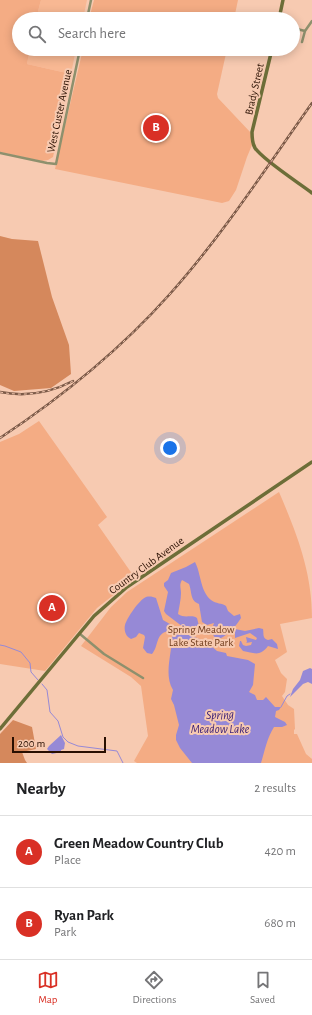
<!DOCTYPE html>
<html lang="en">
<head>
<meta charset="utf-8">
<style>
  body { margin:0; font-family:"Alegreya Sans",sans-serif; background:#f6f6f6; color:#202124 }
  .scale { position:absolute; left:12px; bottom:10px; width:94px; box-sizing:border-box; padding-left:4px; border:2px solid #290f01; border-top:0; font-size:11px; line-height:14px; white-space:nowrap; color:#290f01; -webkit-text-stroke:3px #f7cab1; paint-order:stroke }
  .you { position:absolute; left:170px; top:448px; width:14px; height:14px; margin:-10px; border:3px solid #fff; border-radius:50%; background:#1a73e8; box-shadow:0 0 0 6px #1a73e833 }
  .badge { display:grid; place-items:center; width:26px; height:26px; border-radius:50%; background:#d93025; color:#fff; font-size:13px; font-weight:700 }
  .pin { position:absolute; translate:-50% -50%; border:2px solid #fff; box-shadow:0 1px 4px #0006 }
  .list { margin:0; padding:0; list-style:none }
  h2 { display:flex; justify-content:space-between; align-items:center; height:52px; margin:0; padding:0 16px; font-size:17px }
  h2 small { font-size:13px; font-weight:400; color:#757577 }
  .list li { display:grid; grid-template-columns:26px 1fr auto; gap:12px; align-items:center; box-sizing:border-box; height:72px; padding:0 16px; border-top:1px solid #e0e0e0 }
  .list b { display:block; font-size:15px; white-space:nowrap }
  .list p { margin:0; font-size:13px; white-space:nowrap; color:#757577 }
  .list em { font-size:13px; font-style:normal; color:#757577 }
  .icon { flex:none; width:22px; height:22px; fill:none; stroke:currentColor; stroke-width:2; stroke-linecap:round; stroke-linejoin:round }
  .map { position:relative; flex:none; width:312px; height:763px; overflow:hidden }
  .search { position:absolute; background:#fff; box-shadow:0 2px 10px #0003; left:12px; right:12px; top:12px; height:44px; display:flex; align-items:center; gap:10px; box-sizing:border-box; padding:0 14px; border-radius:22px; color:#757577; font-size:15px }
  .sheet { height:196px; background:#fff }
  nav { display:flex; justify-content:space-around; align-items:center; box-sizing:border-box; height:56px; border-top:1px solid #e0e0e0; background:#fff; font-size:11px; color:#757577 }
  nav a { display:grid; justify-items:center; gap:2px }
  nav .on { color:#d93025 }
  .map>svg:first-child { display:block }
</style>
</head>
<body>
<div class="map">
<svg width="312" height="763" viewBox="0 0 312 763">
  <rect width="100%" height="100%" fill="#f7cab1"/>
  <!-- built -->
  <path fill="#f8b893" d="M 41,0 L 87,0 L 83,19 L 36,19 Z
    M 30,49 L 76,49 L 71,74 L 27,64 Z"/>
  <!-- green -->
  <path fill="#f4ac84" d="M 0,0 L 41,0 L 36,19 L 19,19 L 19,49 L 30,49 L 27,64 L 71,74 L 53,157 L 48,160 L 42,161 L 0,152 Z
    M 94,0 L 238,0 L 234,19 L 89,19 Z
    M 83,49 L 227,49 L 217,94 L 218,98 L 251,133 L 252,145 L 247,157 L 236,190 L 229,201 L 222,203 L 55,169 Z
    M 39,421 L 107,517 L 98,525 L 135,578 L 97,608 L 45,671 L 0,664 L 0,442 L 19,434 Z
    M 279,492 C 297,534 312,572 312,618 L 280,624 L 287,652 L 275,660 L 281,673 L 287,679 L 285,692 L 282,696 L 288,705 L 294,709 L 295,729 L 294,730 L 294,734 L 297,734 L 306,754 L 312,759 L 312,763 L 137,763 L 134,761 L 148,736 L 141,686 L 131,677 L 81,646 L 111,607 L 127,592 Z"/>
  <!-- forest -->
  <path fill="#d5885c" d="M 0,236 L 12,239 L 38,241 L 52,297 L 69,345 L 71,374 L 51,388 L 14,391 L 0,385 Z
    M 13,720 L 32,727 L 36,749 L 22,752 L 25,760 L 27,763 L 0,763 L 0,734 Z"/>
  <!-- water -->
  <path fill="#9689d6" d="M 195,562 C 201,573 200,591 211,600 C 216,604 222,603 226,606 L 228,611 L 234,616 L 240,614 L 241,618 C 237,625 224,640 216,639 L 211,632 L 214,623 L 207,625 L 202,622 L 199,604 C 190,601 192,592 189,584 L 182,580 C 179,585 181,588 181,593 C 181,600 179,607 178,614 C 185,619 191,614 197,618 L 199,626 L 191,634 L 193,636 L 209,644 L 217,651 L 226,653 L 227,656 L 248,660 L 255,664 L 253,685 L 249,692 L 255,695 L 257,700 L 263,700 L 266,697 L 275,707 L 281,707 L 279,710 L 276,711 L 275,717 L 285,722 L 287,725 L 282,727 L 274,727 C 267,738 265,750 261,763 L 192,763 L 180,748 L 176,740 L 176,735 L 179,725 L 174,705 L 171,699 L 173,690 C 163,674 173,651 172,633 L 168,631 C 155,634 159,646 152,654 L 147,653 L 143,648 L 145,637 L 144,635 L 139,633 L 136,637 L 131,639 L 128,637 C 125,634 124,629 125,625 C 127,618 139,600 146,597 C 150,596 153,597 156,598 L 163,620 L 187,634 L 187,630 L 166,614 L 164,611 L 168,592 L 164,586 L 164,583 L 168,580 L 171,573 L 186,567 Z
    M 235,629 L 245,631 L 259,628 L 263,629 C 264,634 262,638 268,640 L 272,639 L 277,644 L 278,649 L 268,646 C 260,657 254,653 243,651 L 239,646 L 240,641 L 241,641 L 243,645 L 246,646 L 251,645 L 252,642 L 246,643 L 247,642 L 246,637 L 256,640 L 257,638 L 250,633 L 235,638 Z
    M 310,668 L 312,669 L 312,684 L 308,682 L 303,684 L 290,697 L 293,689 L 300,680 L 303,671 Z
    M 61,735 L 65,743 L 64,749 L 61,750 L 61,752 L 52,754 L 47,749 L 49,746 Z"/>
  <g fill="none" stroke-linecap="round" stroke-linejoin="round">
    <!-- stream -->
    <path stroke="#9689d6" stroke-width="1" d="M 233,629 L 235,630
      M 0,645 L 5,646 L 21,652 L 30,663 L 31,672 L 38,680
      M 42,684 L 47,690 L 50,712 L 58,721 L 63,737 L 68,742 L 78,746 L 117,751 L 123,763
      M 281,707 L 287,696 L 290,694"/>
    <!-- street -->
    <path stroke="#8e906d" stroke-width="2.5" d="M 87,19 L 91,0
      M 293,28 L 305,31
      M 302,42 L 305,31 L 312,21
      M 0,153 L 47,163 L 56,164 L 80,49
      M 80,634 L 104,654 L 143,678"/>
    <!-- secondary -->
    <path stroke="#6d6e38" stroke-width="3.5" d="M 279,19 L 283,0
      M 272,49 L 252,132 C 252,138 252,143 255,148 C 263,160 299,183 312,193
      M 0,729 L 94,616 L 127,587 L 312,462"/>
    <defs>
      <path id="rail" d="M 0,392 C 25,397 50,393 73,381
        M 0,438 C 62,397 119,351 169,295 C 222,236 266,168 312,103"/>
    </defs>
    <!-- rail casing -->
    <use href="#rail" stroke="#7b5947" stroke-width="2.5"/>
    <!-- rail -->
    <use href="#rail" stroke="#f7cab1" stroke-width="1" stroke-dasharray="3" stroke-linecap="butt"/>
  </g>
  <g text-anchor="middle" stroke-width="4" stroke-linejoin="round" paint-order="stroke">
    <!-- street labels -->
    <g font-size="11" fill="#290f01" stroke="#f7cab1">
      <text transform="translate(254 89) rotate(-77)" y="4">Brady Street</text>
      <text transform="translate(59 111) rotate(-78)" y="4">West Custer Avenue</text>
      <text transform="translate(146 565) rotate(-36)" y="4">Country Club Avenue</text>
    </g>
    <!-- park labels -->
    <g font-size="11" fill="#703c1c" stroke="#f7cab1">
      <text x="201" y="633">Spring Meadow<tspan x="201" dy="13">Lake State Park</tspan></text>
    </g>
    <!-- water labels -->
    <g font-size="12" font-style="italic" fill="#371c75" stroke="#f7cab1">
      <text x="220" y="719">Spring<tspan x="220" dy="14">Meadow Lake</tspan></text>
    </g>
  </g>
</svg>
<div class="scale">200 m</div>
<div class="you"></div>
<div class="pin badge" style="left:52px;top:608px">A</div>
<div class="pin badge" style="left:156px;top:128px">B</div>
<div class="search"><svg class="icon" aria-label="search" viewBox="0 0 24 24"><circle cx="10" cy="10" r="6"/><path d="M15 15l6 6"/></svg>Search here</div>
</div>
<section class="sheet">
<h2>Nearby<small>2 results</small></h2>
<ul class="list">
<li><span class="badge">A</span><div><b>Green Meadow Country Club</b><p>Place</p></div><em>420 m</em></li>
<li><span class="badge">B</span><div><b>Ryan Park</b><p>Park</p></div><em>680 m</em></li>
</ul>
</section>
<nav>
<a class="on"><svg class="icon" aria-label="map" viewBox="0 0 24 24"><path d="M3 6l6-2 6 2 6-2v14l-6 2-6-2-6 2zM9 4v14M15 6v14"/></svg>Map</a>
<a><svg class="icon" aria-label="directions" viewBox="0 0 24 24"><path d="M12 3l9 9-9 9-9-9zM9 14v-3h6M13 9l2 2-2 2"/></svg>Directions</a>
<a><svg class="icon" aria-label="saved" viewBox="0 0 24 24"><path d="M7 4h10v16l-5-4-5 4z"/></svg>Saved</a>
</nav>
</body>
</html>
